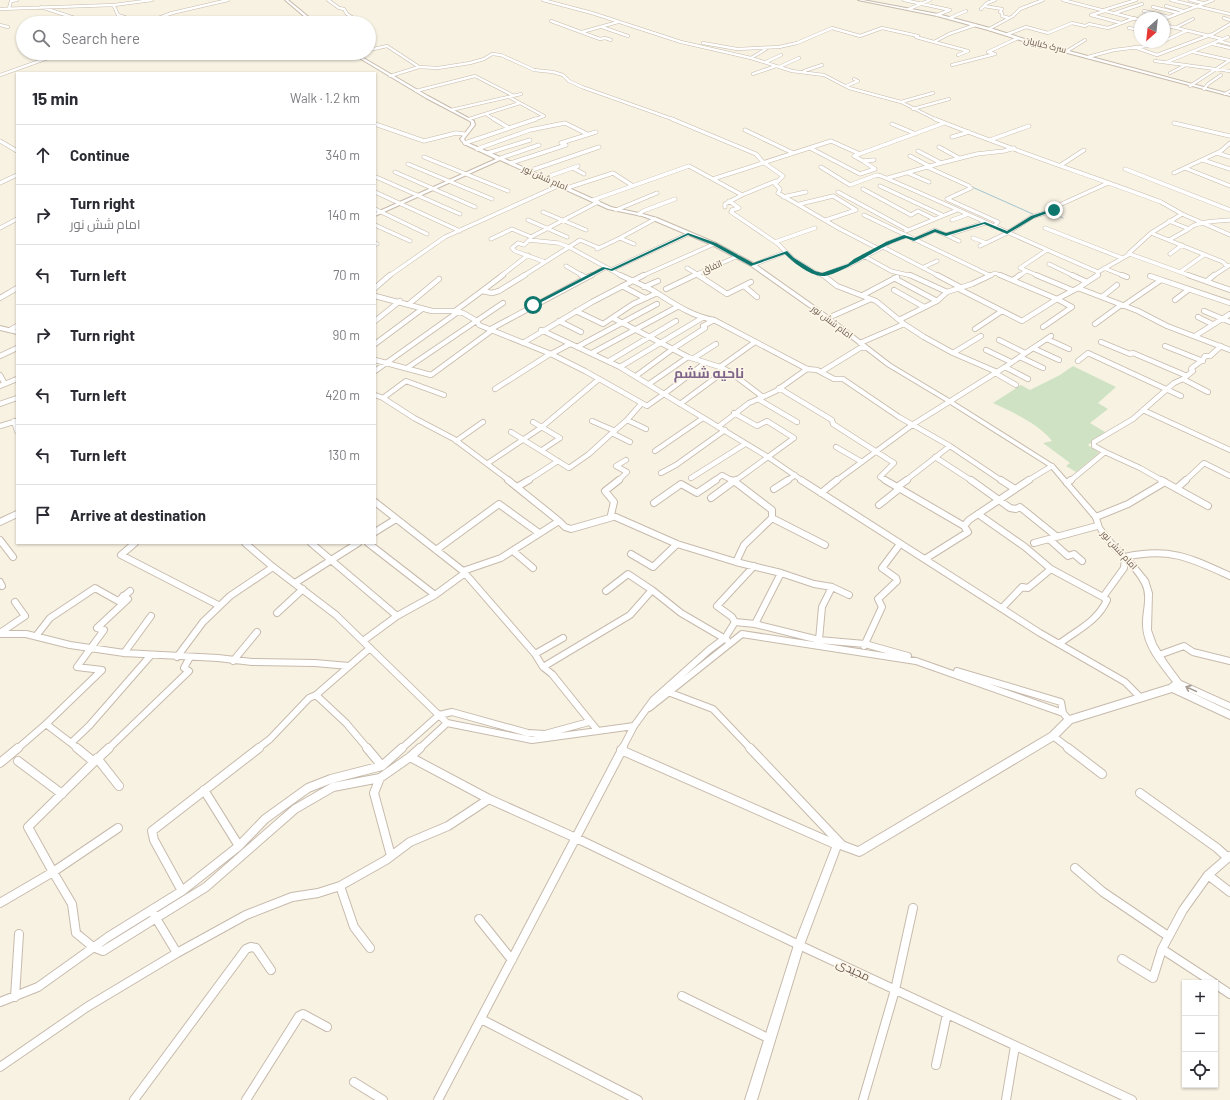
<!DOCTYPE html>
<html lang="en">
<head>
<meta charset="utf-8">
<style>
  body { margin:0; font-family:Barlow,Cairo,sans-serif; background:#f7f7f7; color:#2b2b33 }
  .controls { position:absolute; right:12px; bottom:12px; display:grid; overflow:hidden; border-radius:0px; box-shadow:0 1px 3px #0004 }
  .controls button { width:36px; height:36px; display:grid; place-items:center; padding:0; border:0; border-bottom:1px solid #e1e1e2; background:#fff; color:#2b2b33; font:20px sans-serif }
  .compass { position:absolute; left:1134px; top:12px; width:36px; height:36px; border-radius:50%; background:#fff; box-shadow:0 1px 3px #0004; rotate:207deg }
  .stop { position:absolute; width:12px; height:12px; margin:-9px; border:3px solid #0f766e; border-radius:50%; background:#fff }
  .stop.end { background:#0f766e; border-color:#fff; box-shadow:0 1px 4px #0008 }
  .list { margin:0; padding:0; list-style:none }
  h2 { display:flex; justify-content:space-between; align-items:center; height:52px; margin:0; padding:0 16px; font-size:17px }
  h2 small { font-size:13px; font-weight:400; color:#7c7c81 }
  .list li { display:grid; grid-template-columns:26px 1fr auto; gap:12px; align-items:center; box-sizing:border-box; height:60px; padding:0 16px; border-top:1px solid #e1e1e2 }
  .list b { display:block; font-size:15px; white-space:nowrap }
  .list p { margin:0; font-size:13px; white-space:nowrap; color:#7c7c81 }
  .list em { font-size:13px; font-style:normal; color:#7c7c81 }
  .icon { flex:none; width:22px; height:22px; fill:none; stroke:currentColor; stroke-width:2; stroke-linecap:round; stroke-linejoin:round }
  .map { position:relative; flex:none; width:1230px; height:1100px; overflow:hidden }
  .search { position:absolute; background:#fff; box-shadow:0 1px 3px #0004; left:16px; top:16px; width:360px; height:44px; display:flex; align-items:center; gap:10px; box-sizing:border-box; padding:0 14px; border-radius:22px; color:#7c7c81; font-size:15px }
  .panel { position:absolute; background:#fff; box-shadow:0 1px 3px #0004; left:16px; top:72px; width:360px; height:472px; border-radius:0px }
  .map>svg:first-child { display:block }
</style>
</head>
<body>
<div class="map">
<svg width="1230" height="1100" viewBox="0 0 1230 1100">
  <rect width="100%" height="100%" fill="#f8f2e3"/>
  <!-- green -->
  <path fill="#cfe3c4" d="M 1073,366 L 1116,387 L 1098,403 L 1108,409 L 1090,423 L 1105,432 L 1088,445 L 1099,453 L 1076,472 L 1066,466 L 1070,463 L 1043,443 L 1052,441 C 1039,424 1012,412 993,403 L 1021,385 L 1030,390 L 1060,375 Z"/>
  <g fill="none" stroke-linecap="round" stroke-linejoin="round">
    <!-- stream -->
    <path stroke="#a3c5cf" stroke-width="1" d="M 972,187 L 1035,215
      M 1050,212 L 1063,218"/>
    <defs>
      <path id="minor-far4" d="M 328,0 L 339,8 L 344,9 L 347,14 L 361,23
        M 543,0 L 592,13 L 681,42 L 751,58 L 792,71 L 824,75 L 849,88 L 901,102 L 937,120
        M 904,0 L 950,10 L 937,15
        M 1063,0 L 1140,20
        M 1171,0 L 1230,14
        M 1190,0 L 1203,3
        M 114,6 L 118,15 L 137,21
        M 984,6 L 1002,9 L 1000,12 L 1002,13 L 1002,16 L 1009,18
        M 1166,6 L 1183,11
        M 41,7 L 90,23
        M 1153,7 L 1178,13
        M 9,8 L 11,1 L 17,0
        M 0,9 L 114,5 L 152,0
        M 909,9 L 930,0
        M 981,9 L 987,3 L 995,0
        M 1104,10 L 1136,0
        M 1105,11 L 1091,15 L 1121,23
        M 1144,11 L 1169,17
        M 1115,13 L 1142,4
        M 950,18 L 966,11
        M 1224,18 L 1230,20
        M 1164,19 L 1213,0
        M 551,21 L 600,39 L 605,38 L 611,40
        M 145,23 L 172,13 L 228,0
        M 0,25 L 8,27
        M 1164,25 L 1222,39
        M 602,27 L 628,36
        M 1129,28 L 1140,30
        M 1175,28 L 1193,19
        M 989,29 L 1013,16 L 1020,9 L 1043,0
        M 582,32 L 618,22
        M 1008,34 L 1026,27 L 1048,33 L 1072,23 L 1085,26 L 1089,24 L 1108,28 L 1135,18
        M 1164,41 L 1186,31
        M 1219,41 L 1230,44
        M 703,43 L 737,49 L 779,47 L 797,43 L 832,28 L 860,36 L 882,28 L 918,36 L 916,37 L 934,42
        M 1213,44 L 1230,48
        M 1134,47 L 1157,55 L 1213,34 L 1230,24
        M 369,50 L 387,46 L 419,67
        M 1067,51 L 1085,40
        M 1193,52 L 1229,60
        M 958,55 L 968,51 L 934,42 L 949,34 L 975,25
        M 1088,57 L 1114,50 L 1156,45 L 1162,42
        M 751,58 L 766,49
        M 1155,61 L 1230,71
        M 766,62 L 781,55
        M 1167,62 L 1228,37
        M 952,65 L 995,54 L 988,52 L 1018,38
        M 779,67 L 799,58
        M 804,71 L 822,65
        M 1170,73 L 1184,66
        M 753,74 L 776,66
        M 0,75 L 62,53
        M 390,76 L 419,67 L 438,68 L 470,63 L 484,59 L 492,54 L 501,55 L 534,70 L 553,72 L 563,75 L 569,81 L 582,87 L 675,120
        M 846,86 L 858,81 L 854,79
        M 1190,86 L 1230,60
        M 1204,89 L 1208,84 L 1221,75
        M 416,91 L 475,76 L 514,96
        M 1225,94 L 1230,91
        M 509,97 L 544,116 L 533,120
        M 901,102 L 933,93
        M 913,109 L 949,99
        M 451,110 L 521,94
        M 486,114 L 495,120
        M 469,119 L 520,103"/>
      <path id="minor-far3" d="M 494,119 L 509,128
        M 672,119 L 756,154 L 763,162 L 783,176 L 775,184 L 780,189 L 778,193 L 840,229 L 879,249
        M 935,119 C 1009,149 1086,174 1161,202 L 1182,214 L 1230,235
        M 1174,123 L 1230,136
        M 375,124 L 424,141 L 456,133 L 464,134
        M 892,124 L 916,134
        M 745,130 L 793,153
        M 952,137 L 969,132
        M 990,140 L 1029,126
        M 0,141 L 17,151
        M 465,143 L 536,119
        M 939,147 L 959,158
        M 810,148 L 860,174 L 875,169 L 863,161 L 874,160
        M 477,149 L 530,130 L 565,123 L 587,134
        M 918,151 L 941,163 L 977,154 L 1004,151 L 1014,148
        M 488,153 L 530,140
        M 1217,153 L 1230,157
        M 910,156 L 929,166
        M 424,157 L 508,191
        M 501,158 L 539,145
        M 1203,160 L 1230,169
        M 863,161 L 854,156 L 944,123
        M 511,163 L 566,145 L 561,143 L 596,132
        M 941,163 L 927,167 L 969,186
        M 408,164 L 492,199
        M 1061,165 L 1084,150
        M 821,167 L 850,185 L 877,175 L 881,176 C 954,207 1025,241 1098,272
        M 573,168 L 584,174
        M 1185,168 L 1230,186
        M 1125,169 L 1230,210
        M 529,171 L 599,147
        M 395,172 L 475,207
        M 908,173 L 929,182
        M 1174,173 L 1221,151 L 1230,143
        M 376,177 L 460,214
        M 544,178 L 578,166
        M 888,178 L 927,167
        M 713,179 L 831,141 L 860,154
        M 0,183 L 17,175
        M 880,186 L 942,215
        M 567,188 L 613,173 L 633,186
        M 971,188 L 947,199 L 998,222 L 993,227
        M 863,189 L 911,215 L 918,211 L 934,219
        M 375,192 L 460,231
        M 838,192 L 908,230
        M 742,195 L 776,181
        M 783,197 L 806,192
        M 593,200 L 689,166 L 742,195 L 725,204 L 725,207
        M 729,201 L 739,208 L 732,210 L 731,212 L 778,244 L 793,259 L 814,272 L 824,276
        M 800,204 L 833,196 L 856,210 L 826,220
        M 375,209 L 427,234
        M 616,210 L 657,193
        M 543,212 L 586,230
        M 639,214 L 643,211 L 675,199
        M 864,215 L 989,275
        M 528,220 L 567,237
        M 952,220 L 966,215
        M 1169,221 L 1189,229
        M 375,225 L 410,241
        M 0,228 L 17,219
        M 1045,228 L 1122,258
        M 906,231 L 957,210
        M 1151,233 L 1223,262 L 1227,266
        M 946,235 L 959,241
        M 973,238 L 986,243
        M 491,239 L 512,229 L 531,237 L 598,202
        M 914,240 L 935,230 L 946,235 L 985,223
        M 1169,240 L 1189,229 C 1195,221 1220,221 1230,220
        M 775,242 L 815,228
        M 375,243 L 377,244
        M 634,244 L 620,238 L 655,219
        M 980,246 L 1007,233 L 1032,217 L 1054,210 L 1055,207 L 1108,183
        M 883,247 L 888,243 L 906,236
        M 599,248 L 580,240 L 569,247 L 622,276
        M 597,249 L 620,238
        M 1130,254 L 1191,276
        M 1170,254 L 1182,245
        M 864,256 L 891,271 L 912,276
        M 545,262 L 515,251 L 512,248 L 518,243 L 524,245 L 529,240 L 558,243 L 569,247
        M 1049,264 L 1074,276
        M 753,265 L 786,252
        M 566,266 L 583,276
        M 924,267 L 937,261
        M 687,268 L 697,274 L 738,256
        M 1104,268 L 1124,276
        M 611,270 L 688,234
        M 1180,272 L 1204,255
        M 823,275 L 849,265 L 883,247 L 939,276
        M 389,276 L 445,237 L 560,185
        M 501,276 L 528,255
        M 523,276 L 569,247
        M 590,276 L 605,268
        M 642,276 L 714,244
        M 693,276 L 697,274 L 700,276
        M 989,276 L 995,273 L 1002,276
        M 1019,276 L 1026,271
        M 1039,276 L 1020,268 L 1047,250
        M 1097,276 L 1098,272 L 1130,254 L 1129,253 L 1151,233 L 1182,214
        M 1213,276 L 1230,265"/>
      <path id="minor-far2" d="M 581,275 L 586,278 L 592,275
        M 620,275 C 631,280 642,285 652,290 C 672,302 690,316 714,320 L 703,326 L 705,328 L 674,348 L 636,376
        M 698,275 L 727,294 L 751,282
        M 823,275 L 837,286 L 876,301 L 904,324 L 924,337 L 953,353 L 997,372
        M 910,275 L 947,292
        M 937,275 L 960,287
        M 1000,275 L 1057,299 L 1078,288 L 1138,311 L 1167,326 L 1230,350
        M 1036,275 L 1072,290
        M 1072,275 L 1087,282
        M 1122,275 L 1127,277
        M 1188,275 L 1230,290
        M 1150,276 L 1230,303
        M 894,278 L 937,301
        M 1013,280 L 1020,275
        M 1207,281 L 1214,275
        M 622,286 L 645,298
        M 744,286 L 757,297
        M 644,287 L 658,281
        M 375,288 L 390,275
        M 957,288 L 1022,321 L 1057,299 L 1072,307 L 1043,327
        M 1078,288 L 1098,275
        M 666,289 L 695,275
        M 894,290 L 924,307
        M 482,291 L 503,275
        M 863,295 L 897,277
        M 375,296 L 432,311 L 455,311 L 463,313 L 477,321 L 479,325 L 551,354 L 585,371 L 647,406 L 664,394 L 768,457 L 803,481
        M 1102,297 L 1117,285
        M 0,298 L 17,288
        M 1175,300 L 1188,290
        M 409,304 L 439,279
        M 1123,306 L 1161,280
        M 455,311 L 482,291 L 492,293 L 499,291 L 525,275
        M 576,311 L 603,324 L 633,304 L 655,294
        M 1204,311 L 1230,322
        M 1198,317 L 1212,324
        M 613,318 L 688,357 L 720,367 L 730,372 L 763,397 L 749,403 L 718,427
        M 828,318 L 871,299
        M 714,320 L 807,369 L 817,370 L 834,379 L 843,379 L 899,417 L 950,446 L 1002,481
        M 899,320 L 937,301 L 947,292 L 972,284 L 991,275
        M 375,321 L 400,301
        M 559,321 L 581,332
        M 1095,324 L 1121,305
        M 975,329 L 1002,311
        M 10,330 L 17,326
        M 489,330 L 586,278
        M 541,330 L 620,367 L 664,394
        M 1195,336 L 1230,314
        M 1047,339 L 1069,349
        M 999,340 L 1025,353
        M 1101,342 L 1130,354 L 1133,353 L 1187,376
        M 523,343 L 592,302 L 644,275
        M 860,343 L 904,324
        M 375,344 L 422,309
        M 1165,346 L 1203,361
        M 577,347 L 657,304
        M 1033,348 L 1059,360
        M 986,350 L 1011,362
        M 592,353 L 677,307
        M 953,353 L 981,336
        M 551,354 L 570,344
        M 0,356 L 17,348
        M 1020,357 L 1043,368
        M 694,358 L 716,344
        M 375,360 L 431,375 L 491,331
        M 609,361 L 676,321
        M 1078,361 L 1088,353 L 1181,396
        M 620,367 L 702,318
        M 720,367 L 755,342
        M 1005,367 L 1028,379
        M 407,368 L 503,303
        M 375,371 L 458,312
        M 821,372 L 860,348 L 866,348
        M 995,373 L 1016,385
        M 0,375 L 5,384
        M 1183,379 L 1208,392
        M 649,384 L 688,357
        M 0,386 L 17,379
        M 779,388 L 832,420 L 833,424 L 894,463 L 880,477 L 886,481
        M 495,389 L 550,354
        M 664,394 L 705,363
        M 375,395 L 383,398 L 414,418 L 454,439 L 510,481
        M 763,397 L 776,391 L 807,369
        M 383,398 L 406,381 L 444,395
        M 758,399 L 797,422
        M 0,404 L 17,398
        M 641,404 L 627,420 L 646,429
        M 680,404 L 726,370
        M 1143,410 L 1230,450
        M 734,413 L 757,426 L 767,421 L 794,438 L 735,481
        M 627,420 L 612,433 L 630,442
        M 14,421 L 17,431
        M 592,421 L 615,431
        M 533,422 L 560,438 L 542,450
        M 0,426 L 17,421
        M 511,432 L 569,468 L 589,454 L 612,433
        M 456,441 L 483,422
        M 836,447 L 862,462
        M 655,451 L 703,418
        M 1105,452 L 1140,468 L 1163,481
        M 935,457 L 972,481
        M 488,463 L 542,427 L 599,379
        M 661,473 L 676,465 L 725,430
        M 691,478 L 745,444
        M 527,481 L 558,461
        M 618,481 L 627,472 L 616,466 L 626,460
        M 714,481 L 722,475 L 733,481
        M 787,481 L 795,475
        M 836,481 L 912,425 L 1005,367 L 1051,336
        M 905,481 L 950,446
        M 1027,481 L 1052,466
        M 1070,481 L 1105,452 L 1094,446 L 1094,442 L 1133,419 L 1174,383 L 1183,379 L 1193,371 L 1191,369 C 1195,364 1202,363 1205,356 L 1210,356 L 1221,346
        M 1185,481 L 1204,463 L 1230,476"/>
      <path id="minor-far1" d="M 508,480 L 559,521
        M 619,480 L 605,491 L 614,502 L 611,515 L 677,544 L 736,562
        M 731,480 L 734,481 L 736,480
        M 801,480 L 1040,633 L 1125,682 L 1141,698
        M 885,480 L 964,526
        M 971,480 L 1010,508 L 1016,509 L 1020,507 L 1056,536
        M 1001,480 L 1015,489
        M 1161,480 L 1208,506
        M 1067,483 L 1071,480
        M 517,487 L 529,480
        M 1177,488 L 1186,480
        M 774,489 L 788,480
        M 821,493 L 837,480
        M 711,498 L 734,481 L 772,510 L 772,518 L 744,545 L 736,562 L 781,573
        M 375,502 L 463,571
        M 654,503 L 681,484 L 697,493 L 716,480
        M 879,505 L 899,489 L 897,487 L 907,480
        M 978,514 L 1025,547 L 1051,569 L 1103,597
        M 1096,517 L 1128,504 L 1165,482
        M 772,518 L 825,545
        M 0,522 L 17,514
        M 375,532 L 396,519
        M 1049,539 L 1068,556 L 1074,554 L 1082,561
        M 0,540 L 13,557
        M 135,543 L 121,555 L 220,606
        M 245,543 L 273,567 L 336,615 L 447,723 L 532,740 L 634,726
        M 311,543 L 397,616
        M 368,543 L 435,595
        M 1034,543 L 1097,526
        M 436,550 L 499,504 L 539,533
        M 513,551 L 533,568
        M 631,554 L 653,567 L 677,544
        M 925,559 L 968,532 L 964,526 L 969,520 L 1029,480
        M 0,582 L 2,586
        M 295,583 L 358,543
        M 652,590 L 681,613 L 727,640
        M 123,596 L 128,599 L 97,628 L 104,630 L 77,667 L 102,670 L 46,724 L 71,743 L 89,726 L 151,655
        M 1002,608 L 1022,587 L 1028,588 L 1051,569
        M 277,613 L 303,589
        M 735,622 L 755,624 L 819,640 L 865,644 L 908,656
        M 755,624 L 781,573 L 814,584 L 832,587 L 849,595
        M 0,633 L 25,616 L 15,602
        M 0,634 L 26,634 L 70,645 L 124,653 L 218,658 L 252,662 L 315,663 L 349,666
        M 36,636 L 50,618 L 95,588 L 118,601 L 130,591
        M 819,640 L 822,607 L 832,587
        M 363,641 L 397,616 L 435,595 L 465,573
        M 1059,644 C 1077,630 1097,622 1107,600 L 1103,597 L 1124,568 L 1125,557 C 1169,547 1191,558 1230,576
        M 864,646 L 882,607 L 878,599 L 897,581 L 896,578 L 882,568 L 900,544
        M 124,653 L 151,616
        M 535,654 L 563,638
        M 1159,655 L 1184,646 L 1193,652 L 1230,661
        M 177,657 L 203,622 L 230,596 L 273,567
        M 233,661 L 257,632
        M 543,667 L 630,615 L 652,590 L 628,574 L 606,591
        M 957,671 L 1061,702 L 1063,713
        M 668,692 L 713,709 L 751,749
        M 316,695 L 370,648
        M 649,708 L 742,634 L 916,661 L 1063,713 L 1069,720
        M 597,730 L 552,674 L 543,667 L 535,654 L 463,571 L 501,558 L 559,521 L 565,527 L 571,529 L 613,517
        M 1053,736 L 1070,749
        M 71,743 L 78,749
        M 17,749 L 46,724
        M 108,749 L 189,671 L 184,668 L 190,657
        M 257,749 L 270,739 L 309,698 L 316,695 L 346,723 L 368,749
        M 401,749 L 439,715 L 452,712 L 528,733 L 545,734 L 589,722
        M 419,749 L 447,723
        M 622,749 L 634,726 L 653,700 L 709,650 L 725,638 L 735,622 L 732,617 L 717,606 L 754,566"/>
      <path id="minor" d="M 77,748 L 94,762 L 109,748
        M 367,748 L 382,766
        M 750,748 L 842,845
        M 1068,748 L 1102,774
        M 621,750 L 837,845
        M 410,757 L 489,799 L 576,838 L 799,945 L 1132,1100
        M 97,758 L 119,786
        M 18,761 L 62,794
        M 94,762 L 28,827 L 53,872 L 118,828
        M 0,763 L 18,748
        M 380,778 L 374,793 L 391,856
        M 204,790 L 239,846
        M 1140,793 L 1217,848 L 1228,858
        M 1075,868 L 1103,892 L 1168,936
        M 1208,875 L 1230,892
        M 340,886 L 354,927 L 370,948
        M 182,891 L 154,840 L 152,831 L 259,748
        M 0,903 L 53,872 L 72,904 L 76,933 L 93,947 L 103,951 L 206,887 L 295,809 L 333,787 L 380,778 L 410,757 L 420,748
        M 479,919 L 512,960
        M 1162,949 L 1214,983
        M 177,953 L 246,915 L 292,897 L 318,893 L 340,886 L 386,860 L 410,842 L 448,826 L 489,799
        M 1122,959 L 1153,978 L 1162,949 L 1183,910 L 1208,875 L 1230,856
        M 1215,984 L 1230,994
        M 682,996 L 770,1039
        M 15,997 L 19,934
        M 0,1002 L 38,987 L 108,937 L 182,891 L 239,846 L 265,819 L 308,788 L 331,779 L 382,766 L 402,748
        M 481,1019 L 638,1100
        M 936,1065 L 947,1014
        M 0,1067 L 87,1007 L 177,953 L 151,910
        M 354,1082 L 383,1100
        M 134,1100 L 246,949 L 251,947 L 256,948 L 271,970
        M 246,1100 L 299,1016 L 303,1014 L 327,1027
        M 438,1100 L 623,748
        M 863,1100 L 895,990 L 913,908
        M 1006,1100 L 1015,1046"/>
      <path id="tertiary" d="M 285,0 L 288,0 L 316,23 L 312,23 Z
        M 858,0 L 863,0 L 938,14 L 990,28 L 1028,40 L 1230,94 L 1230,96 L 1026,42 L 988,30 L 937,16 Z
        M 351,53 L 355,53 L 428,96 L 474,121 L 475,125 L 464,139 L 466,142 L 500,157 L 502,157 L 503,158 L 611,207 L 643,214 L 657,218 L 716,243 L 755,264 L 830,317 L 891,364 L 951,400 L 1054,465 L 1098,515 L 1102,527 L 1113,541 L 1135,564 L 1148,580 L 1152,593 L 1151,630 L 1156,644 L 1167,662 L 1181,681 L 1230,703 L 1230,710 L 1179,687 L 1230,711 L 1230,719 L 1172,692 L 1072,723 L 1056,739 L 862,855 L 859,856 L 840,849 L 804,945 L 757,1100 L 745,1100 L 794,945 L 834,842 L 842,841 L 858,847 L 1050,733 L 1066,717 L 1169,685 L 1173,682 C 1161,666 1144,648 1143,626 C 1142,612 1149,597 1142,584 C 1129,558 1103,549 1093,518 L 1050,467 L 947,402 L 887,366 L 826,319 L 751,266 L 712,245 L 653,220 L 642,216 L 608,209 L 500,160 L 375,216 L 375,213 L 496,159 L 464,144 L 460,139 L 461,138 L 471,125 L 471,122 L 468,120 L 426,98 Z
        M 0,326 L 17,330 L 17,334 L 0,330 Z"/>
    </defs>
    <!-- minor-far4 casing -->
    <use href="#minor-far4" stroke="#c7baac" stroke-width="3.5"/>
    <!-- minor-far3 casing -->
    <use href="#minor-far3" stroke="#c7baac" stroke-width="4.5"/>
    <!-- minor-far2 casing -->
    <use href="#minor-far2" stroke="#c7baac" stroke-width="6"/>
    <!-- minor-far1 casing -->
    <use href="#minor-far1" stroke="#c7baac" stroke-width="8"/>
    <!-- minor casing -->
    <use href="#minor" stroke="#c7baac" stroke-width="10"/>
    <!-- tertiary casing -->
    <use href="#tertiary" stroke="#c7baac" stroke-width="2"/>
    <!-- minor-far4 -->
    <use href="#minor-far4" stroke="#fff" stroke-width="2.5"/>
    <!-- minor-far3 -->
    <use href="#minor-far3" stroke="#fff" stroke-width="3.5"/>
    <!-- minor-far2 -->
    <use href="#minor-far2" stroke="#fff" stroke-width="4.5"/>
    <!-- minor-far1 -->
    <use href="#minor-far1" stroke="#fff" stroke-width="6"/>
    <!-- minor -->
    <use href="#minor" stroke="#fff" stroke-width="8"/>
    <!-- tertiary -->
    <use href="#tertiary" fill="#fff" fill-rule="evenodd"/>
  </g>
  <!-- one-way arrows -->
  <defs><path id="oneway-shaft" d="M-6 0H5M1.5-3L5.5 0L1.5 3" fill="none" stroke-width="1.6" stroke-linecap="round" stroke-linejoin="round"/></defs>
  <use stroke="#a79d94" href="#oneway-shaft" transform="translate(1191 689) rotate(-155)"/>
  <!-- route -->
  <path fill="#0f766e" d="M 1052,209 L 1056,210 L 1034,218 L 1007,234 L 984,224 L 946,236 L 935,232 L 914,241 L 906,238 C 900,240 894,242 888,245 C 874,251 836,277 822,276 C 809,275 794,263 785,254 L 751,266 L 713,245 L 688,235 L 612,271 L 605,269 L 534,306 L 530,305 L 603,267 L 611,269 L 688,233 L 716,243 L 753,263 L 787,251 L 794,258 L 815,271 L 822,273 L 848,264 L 854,259 L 886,242 L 904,235 L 914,238 L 935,229 L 946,233 L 985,222 L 1007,231 L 1031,216 Z"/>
  <g text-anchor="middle" stroke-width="3.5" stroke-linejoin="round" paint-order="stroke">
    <!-- far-street labels -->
    <g font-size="9" fill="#6d5b4d" stroke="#fcf6e9">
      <text transform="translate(1045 45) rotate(14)" y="3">سرک کبابیان</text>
      <text transform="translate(545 178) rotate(24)" y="3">امام شش نور</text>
      <text transform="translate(712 267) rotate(-23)" y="3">اتفاق</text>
      <text transform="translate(832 322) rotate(37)" y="3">امام شش نور</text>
      <text transform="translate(1119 550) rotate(48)" y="3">امام شش نور</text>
    </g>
    <!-- near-street labels -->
    <g font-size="12" fill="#6d5b4d" stroke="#fcf6e9">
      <text transform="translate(853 970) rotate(25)" y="4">مجیدی</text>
    </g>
    <!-- district labels -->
    <g font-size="14" font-weight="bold" fill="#7f6589" stroke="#fcf6e9">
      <text x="709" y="378">ناحیه ششم</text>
    </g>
  </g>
</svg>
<div class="controls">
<button>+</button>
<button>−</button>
<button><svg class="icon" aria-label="locate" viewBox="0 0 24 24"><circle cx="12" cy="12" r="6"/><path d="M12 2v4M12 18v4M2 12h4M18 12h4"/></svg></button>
</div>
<svg class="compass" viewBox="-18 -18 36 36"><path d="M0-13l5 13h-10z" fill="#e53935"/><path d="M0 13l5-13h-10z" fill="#7c7c81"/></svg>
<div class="stop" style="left:533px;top:305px"></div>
<div class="stop end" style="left:1054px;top:210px"></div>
<div class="search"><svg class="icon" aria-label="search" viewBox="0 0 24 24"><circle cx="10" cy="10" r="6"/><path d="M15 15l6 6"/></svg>Search here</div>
<section class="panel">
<h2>15 min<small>Walk · 1.2 km</small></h2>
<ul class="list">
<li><svg class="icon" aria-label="ahead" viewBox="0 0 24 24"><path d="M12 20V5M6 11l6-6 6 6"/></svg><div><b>Continue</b></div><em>340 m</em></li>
<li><svg class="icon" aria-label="right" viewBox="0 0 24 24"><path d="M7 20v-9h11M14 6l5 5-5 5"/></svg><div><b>Turn right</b><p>امام شش نور</p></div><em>140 m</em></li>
<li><svg class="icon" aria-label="left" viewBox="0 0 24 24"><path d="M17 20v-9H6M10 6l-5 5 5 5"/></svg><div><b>Turn left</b></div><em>70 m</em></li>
<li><svg class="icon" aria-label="right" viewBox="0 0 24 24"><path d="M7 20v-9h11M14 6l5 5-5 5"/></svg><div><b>Turn right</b></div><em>90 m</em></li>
<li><svg class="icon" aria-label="left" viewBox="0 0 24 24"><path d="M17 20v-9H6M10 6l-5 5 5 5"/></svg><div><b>Turn left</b></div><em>420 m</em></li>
<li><svg class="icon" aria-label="left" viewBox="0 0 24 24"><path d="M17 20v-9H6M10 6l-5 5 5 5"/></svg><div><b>Turn left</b></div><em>130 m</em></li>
<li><svg class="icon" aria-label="arrive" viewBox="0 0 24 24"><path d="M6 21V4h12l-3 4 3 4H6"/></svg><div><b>Arrive at destination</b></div></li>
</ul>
</section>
</div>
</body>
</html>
